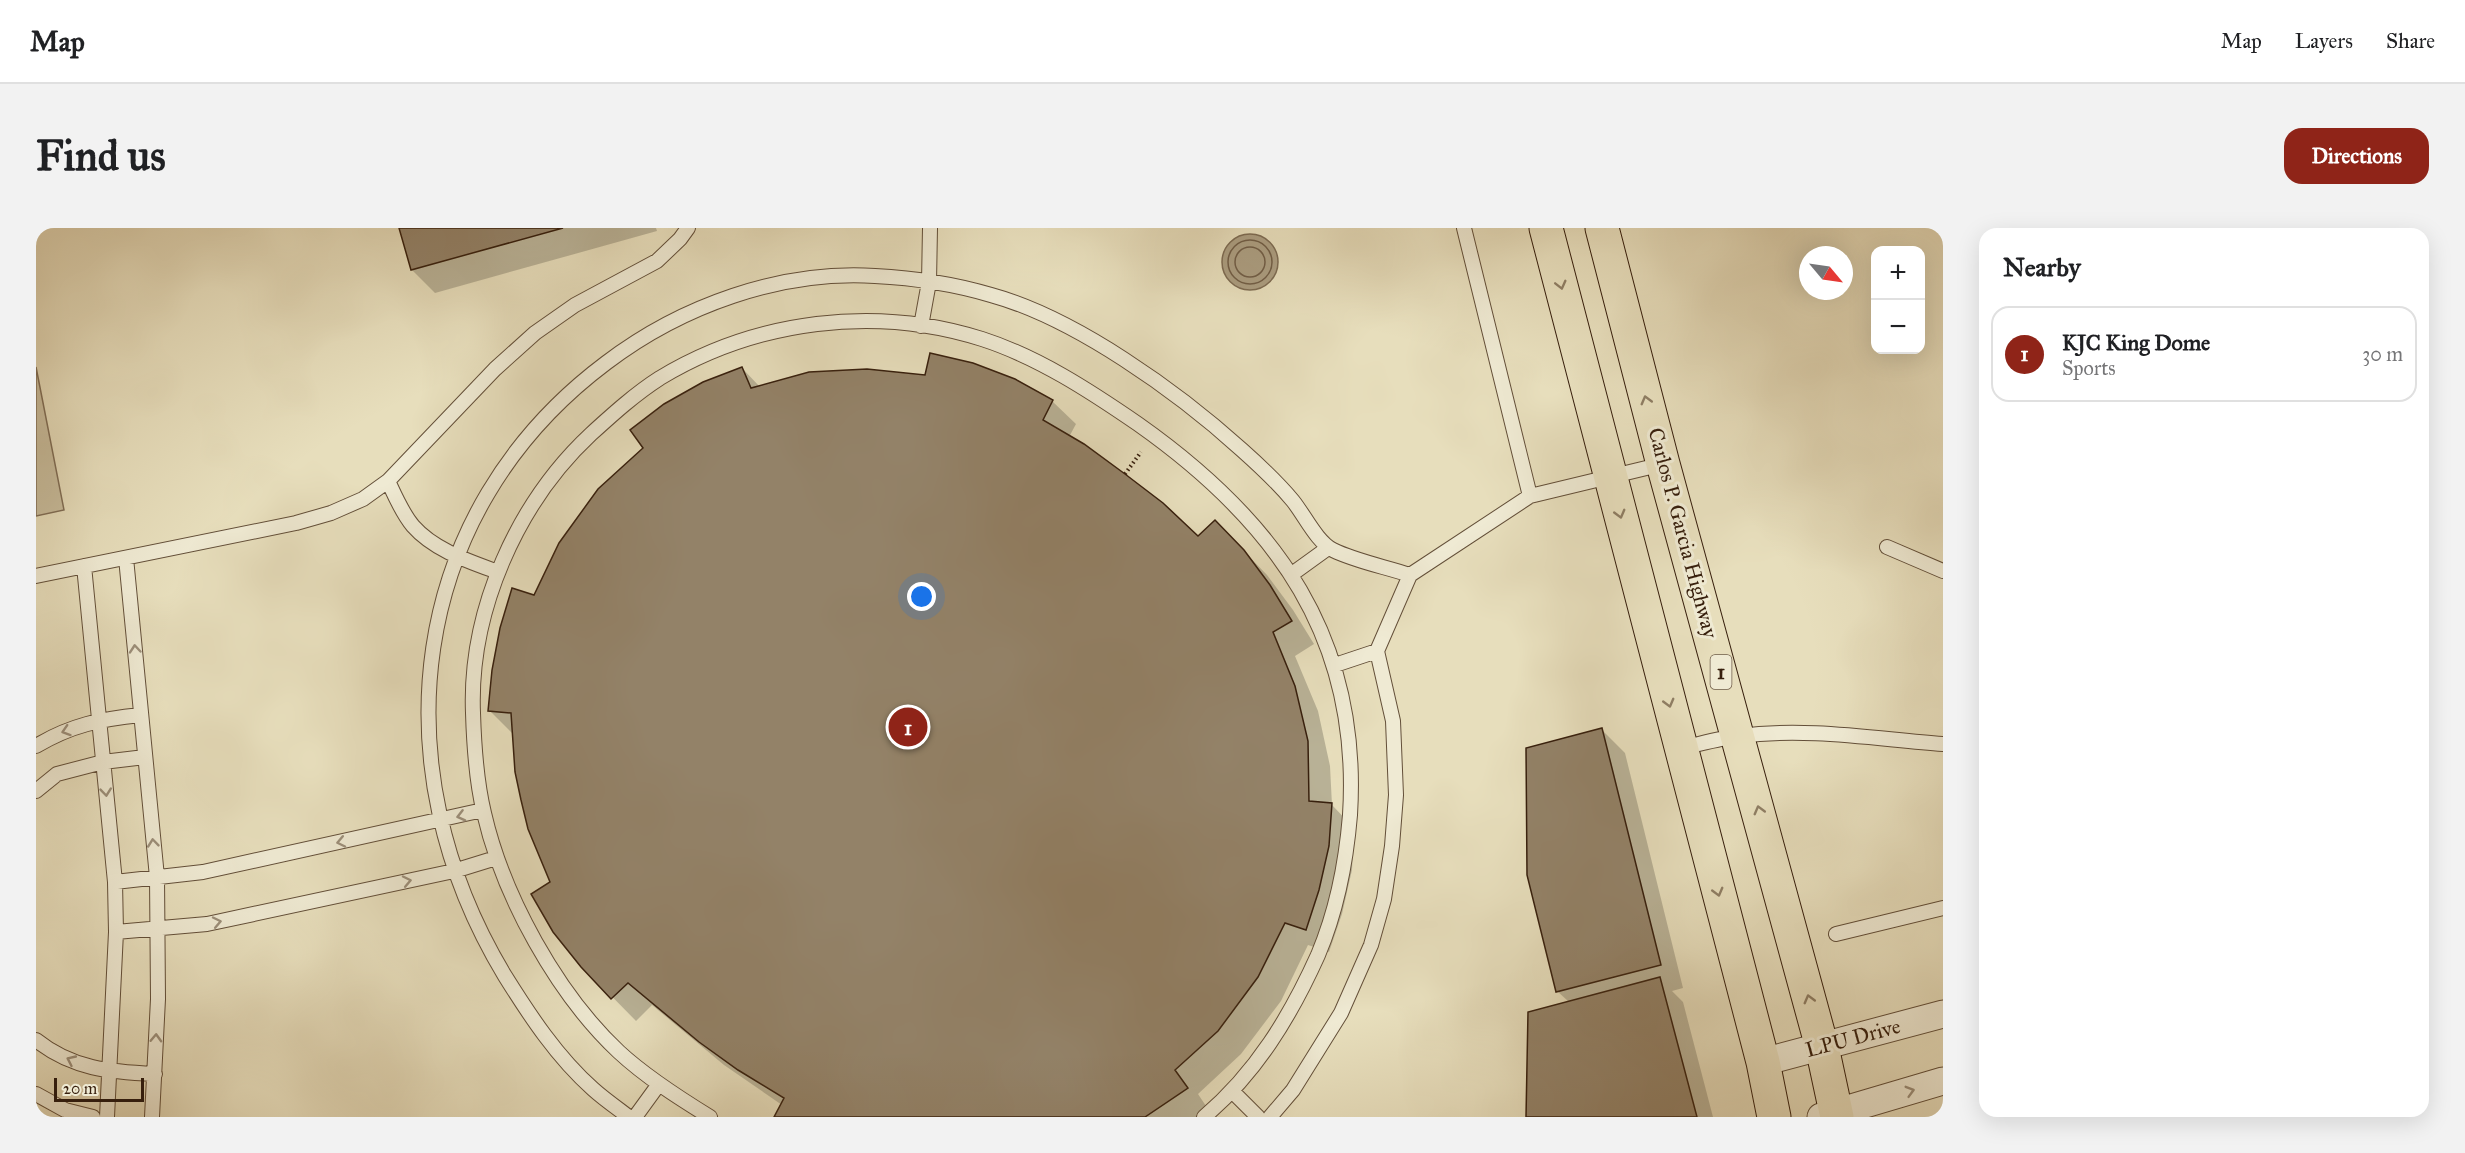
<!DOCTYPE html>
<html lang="en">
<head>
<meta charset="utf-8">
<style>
  body { margin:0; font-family:"IM FELL Great Primer",serif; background:#f2f2f2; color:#202124 }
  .controls { position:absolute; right:18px; top:18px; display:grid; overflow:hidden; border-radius:12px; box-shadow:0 6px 24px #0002 }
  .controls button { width:54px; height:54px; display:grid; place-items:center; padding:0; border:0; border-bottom:2px solid #e0e0e0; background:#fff; color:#202124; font:30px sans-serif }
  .compass { position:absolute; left:1763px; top:18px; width:54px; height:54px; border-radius:50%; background:#fff; box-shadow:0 6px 24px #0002; rotate:119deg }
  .scale { position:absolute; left:18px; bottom:15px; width:90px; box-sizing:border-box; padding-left:6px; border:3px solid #371f0d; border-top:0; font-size:16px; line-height:21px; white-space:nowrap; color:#371f0d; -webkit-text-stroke:4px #efead3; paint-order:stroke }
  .you { position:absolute; left:886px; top:369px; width:21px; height:21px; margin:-15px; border:4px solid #fff; border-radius:50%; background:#1a73e8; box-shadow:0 0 0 9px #1a73e833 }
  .badge { display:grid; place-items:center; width:39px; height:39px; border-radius:50%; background:#8f2418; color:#fff; font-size:20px; font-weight:700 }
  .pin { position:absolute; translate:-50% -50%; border:3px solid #fff; box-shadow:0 2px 6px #0006 }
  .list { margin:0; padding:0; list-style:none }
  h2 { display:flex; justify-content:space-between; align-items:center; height:78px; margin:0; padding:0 24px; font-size:26px }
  h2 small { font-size:20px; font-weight:400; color:#757577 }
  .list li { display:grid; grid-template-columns:39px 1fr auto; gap:18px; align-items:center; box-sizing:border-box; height:96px; margin:0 12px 12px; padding:0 12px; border:2px solid #e0e0e0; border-radius:18px }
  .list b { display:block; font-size:22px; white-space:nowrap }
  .list p { margin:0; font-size:20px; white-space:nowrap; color:#757577 }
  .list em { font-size:20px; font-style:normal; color:#757577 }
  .map { position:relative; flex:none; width:1907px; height:889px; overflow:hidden; border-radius:18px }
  header { display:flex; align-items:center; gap:36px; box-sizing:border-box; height:84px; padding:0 30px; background:#fff; border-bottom:2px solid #e0e0e0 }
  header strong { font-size:28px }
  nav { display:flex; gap:33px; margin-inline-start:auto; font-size:21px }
  .intro { display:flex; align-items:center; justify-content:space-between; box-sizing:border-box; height:144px; padding:0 36px }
  h1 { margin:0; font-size:42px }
  .button { padding:15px 27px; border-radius:18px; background:#8f2418; color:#fff; font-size:21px; font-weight:700 }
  main { display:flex; gap:36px; padding:0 36px }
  aside { flex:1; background:#fff; border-radius:18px; box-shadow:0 6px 24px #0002 }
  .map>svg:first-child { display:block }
</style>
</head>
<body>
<header>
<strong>Map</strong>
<nav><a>Map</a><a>Layers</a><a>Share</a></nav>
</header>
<div class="intro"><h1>Find us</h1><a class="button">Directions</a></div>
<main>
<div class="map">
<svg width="1907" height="889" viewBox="0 0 1907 889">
  <rect width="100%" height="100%" fill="#e7debc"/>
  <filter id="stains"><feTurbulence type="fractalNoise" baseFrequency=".00333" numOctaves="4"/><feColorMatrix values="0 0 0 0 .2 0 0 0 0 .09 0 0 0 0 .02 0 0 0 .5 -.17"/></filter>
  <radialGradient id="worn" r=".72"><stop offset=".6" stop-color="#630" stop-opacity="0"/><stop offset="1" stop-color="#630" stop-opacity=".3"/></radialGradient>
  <!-- green -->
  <path fill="#c9be9e" stroke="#806e56" stroke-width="1.5" d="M 0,139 L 28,282 L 0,288 Z"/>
  <!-- water -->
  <path fill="#ab9d80" stroke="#7d6b52" stroke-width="1.5" d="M1186 34a28 28 0 1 1 56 0a28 28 0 1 1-56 0Z"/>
  <!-- shadow -->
  <path fill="#0003" d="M 365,0 L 620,0 L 621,3 L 399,65 L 376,42 Z
    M 706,140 L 724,159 L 1016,173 L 1040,196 L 1033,209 L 1162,310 L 1202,317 L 1231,347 L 1257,382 L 1278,416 L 1259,428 L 1282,483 L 1294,538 L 1296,577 L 1318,600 L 1316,642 L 1306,686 L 1293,724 L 1272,717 L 1245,773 L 1205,826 L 1162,866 L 1174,884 L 1167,889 L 740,889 L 746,877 L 688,837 L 616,777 L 600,793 L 546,738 L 516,655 L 478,507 L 454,483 L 499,369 Z
    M 1566,502 L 1589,525 L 1647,760 L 1636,763 L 1647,774 L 1677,889 L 1492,889 L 1533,774 L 1521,763 Z"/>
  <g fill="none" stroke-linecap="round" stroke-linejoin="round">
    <!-- shore -->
    <path stroke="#715e46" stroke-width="1.5" d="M1192 34a22 22 0 1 1 44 0a22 22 0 1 1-44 0Z
      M1199 34a15 15 0 1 1 30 0a15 15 0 1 1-30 0Z"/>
  </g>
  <!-- building -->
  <path fill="#938268" stroke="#371f0d" stroke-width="1.5" d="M 363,0 L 527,0 L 375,42 Z
    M 894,125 L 937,135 L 979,151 L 1017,172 L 1007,192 L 1048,216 L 1089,246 L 1127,275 L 1162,308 L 1179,292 L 1208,322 L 1234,357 L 1256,393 L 1237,404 L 1259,458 L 1272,513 L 1273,573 L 1296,575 L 1293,618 L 1283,662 L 1270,702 L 1249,695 L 1222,749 L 1182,803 L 1139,842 L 1152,860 L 1109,889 L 738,889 L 748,870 L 702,842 L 663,814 L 592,755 L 575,771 L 545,739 L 517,704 L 495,666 L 514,654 L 492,601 L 485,572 L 479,544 L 475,485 L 452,483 L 456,442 L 464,400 L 476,360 L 498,367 L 523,315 L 562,261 L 607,220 L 594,202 L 628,176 L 667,154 L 706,139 L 715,160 L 773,144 L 831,141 L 889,147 Z
    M 1566,500 L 1625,737 L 1520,764 L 1491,647 L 1490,520 Z
    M 1624,749 L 1661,889 L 1490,889 L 1492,784 Z"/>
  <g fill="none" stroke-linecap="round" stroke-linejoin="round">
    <defs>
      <path id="service" d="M 1428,0 L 1494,268
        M 885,98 L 893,54 L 894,0
        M 352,253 C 359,268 366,285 377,298 C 398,322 432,333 462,344
        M 1851,319 L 1907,343
        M 90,330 L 121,649 L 122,771 L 116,889
        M 48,338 L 79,654 L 80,704 L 71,889
        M 1256,346 L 1292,320
        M 0,348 L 260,295 L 295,285 L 327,271 L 352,253 L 459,141 L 499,105 L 539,77 L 621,33 L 644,11 L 652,0
        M 1299,437 L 1341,423
        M 0,518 C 35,497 65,491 105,487
        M 1645,520 C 1664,516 1684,510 1704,508 C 1770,499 1840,511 1907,516
        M 0,563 L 21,546 L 67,534 L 109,529
        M 79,654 L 167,644 L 447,582
        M 80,704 L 171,696 L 418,643 L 460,630
        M 1800,706 L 1907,680
        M 0,812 C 36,841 74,844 119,846
        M 1197,864 L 1222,889
        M 0,866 L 29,882 L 57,889
        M 593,889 C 581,880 568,871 557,861 C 521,829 494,788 469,748 C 343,540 370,285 570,135 C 645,78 744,42 839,48 C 878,50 918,56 955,67 C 1039,90 1142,164 1206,222 C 1224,238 1242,255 1257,273 C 1269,288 1281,314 1297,322 C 1319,333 1350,339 1374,347
        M 599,889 L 623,856
        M 674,889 C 643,870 610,849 583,824 C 521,766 467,668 448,585 C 440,552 438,518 437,485 C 433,383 481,275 555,206 C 577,186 599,166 624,150 C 720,92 839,77 946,111 C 1002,129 1054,163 1102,196 C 1241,294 1325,411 1314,587 C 1310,636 1301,682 1282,727 C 1254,789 1220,845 1168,889
        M 1234,889 L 1257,862 L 1305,785 L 1335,717 L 1348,671 L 1356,618 L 1360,567 L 1357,493 L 1341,423 L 1374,347 L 1494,268 L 1627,236"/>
      <path id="minor" d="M 1727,834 L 1907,786
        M 1785,889 L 1907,853"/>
      <path id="trunk" d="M 1510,0 L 1727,834 L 1738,889
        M 1566,0 L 1627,236 L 1786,819 L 1801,889"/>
    </defs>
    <!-- service casing -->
    <use href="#service" stroke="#634f39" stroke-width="16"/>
    <!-- minor casing -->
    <use href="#minor" stroke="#634f39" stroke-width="29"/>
    <!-- trunk casing -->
    <use href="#trunk" stroke="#371f0d" stroke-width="35"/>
    <!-- path -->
    <path stroke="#371f0d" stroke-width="4" stroke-dasharray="1.5 3" stroke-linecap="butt" d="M 1089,246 L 1105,224"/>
    <!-- service -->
    <use href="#service" stroke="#efead3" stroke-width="14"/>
    <!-- minor -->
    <use href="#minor" stroke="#efead3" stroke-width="27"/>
    <!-- trunk -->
    <use href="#trunk" stroke="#e7debc" stroke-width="33"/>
  </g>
  <!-- one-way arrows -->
  <defs><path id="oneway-chevron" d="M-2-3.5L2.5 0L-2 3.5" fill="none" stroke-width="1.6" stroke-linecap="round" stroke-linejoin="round" transform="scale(1.5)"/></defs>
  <g stroke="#8f7e64">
    <use href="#oneway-chevron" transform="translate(1525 57) rotate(76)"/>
    <use href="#oneway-chevron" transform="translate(1610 172) rotate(-105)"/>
    <use href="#oneway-chevron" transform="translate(1584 286) rotate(75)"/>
    <use href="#oneway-chevron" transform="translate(1633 475) rotate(75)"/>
    <use href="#oneway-chevron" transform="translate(1723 582) rotate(-105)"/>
    <use href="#oneway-chevron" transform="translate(1682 664) rotate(75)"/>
    <use href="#oneway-chevron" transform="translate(1773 771) rotate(-105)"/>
  </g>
  <g stroke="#9c8f7a">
    <use href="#oneway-chevron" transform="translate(99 421) rotate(-95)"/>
    <use href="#oneway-chevron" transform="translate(30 503) rotate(162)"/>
    <use href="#oneway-chevron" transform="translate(70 564) rotate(84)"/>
    <use href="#oneway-chevron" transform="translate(425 588) rotate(166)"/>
    <use href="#oneway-chevron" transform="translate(305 614) rotate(168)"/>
    <use href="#oneway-chevron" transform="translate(117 615) rotate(-96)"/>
    <use href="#oneway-chevron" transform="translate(371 653) rotate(-12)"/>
    <use href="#oneway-chevron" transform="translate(181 694) rotate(-12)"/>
    <use href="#oneway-chevron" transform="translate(120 810) rotate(-88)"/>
    <use href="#oneway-chevron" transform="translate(35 832) rotate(-155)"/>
    <use href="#oneway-chevron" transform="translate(1874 863) rotate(-16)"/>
  </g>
  <g text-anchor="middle" stroke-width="6" stroke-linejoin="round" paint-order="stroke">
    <!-- shield labels -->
    <rect fill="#efead3" stroke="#6e5c48" stroke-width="1.5" x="1674.5" y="427" width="21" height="34" rx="4.5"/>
    <g font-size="20" font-weight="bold" fill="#371f0d">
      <text x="1685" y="451">1</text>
    </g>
    <!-- street labels -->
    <g font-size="21" fill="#371f0d" stroke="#efead3">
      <text transform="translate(1647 305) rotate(75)" y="7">Carlos P. Garcia Highway</text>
      <text transform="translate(1817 810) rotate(-15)" y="7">LPU Drive</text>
    </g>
  </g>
  <rect width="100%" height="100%" filter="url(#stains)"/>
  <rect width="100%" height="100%" fill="url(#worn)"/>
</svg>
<div class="controls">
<button>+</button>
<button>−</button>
</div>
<svg class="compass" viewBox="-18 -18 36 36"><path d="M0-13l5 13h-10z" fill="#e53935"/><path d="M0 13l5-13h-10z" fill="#757577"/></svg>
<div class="scale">20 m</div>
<div class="you"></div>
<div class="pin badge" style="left:872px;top:499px">1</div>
</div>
<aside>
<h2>Nearby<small></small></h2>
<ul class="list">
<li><span class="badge">1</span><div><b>KJC King Dome</b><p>Sports</p></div><em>30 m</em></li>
</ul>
</aside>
</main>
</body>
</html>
